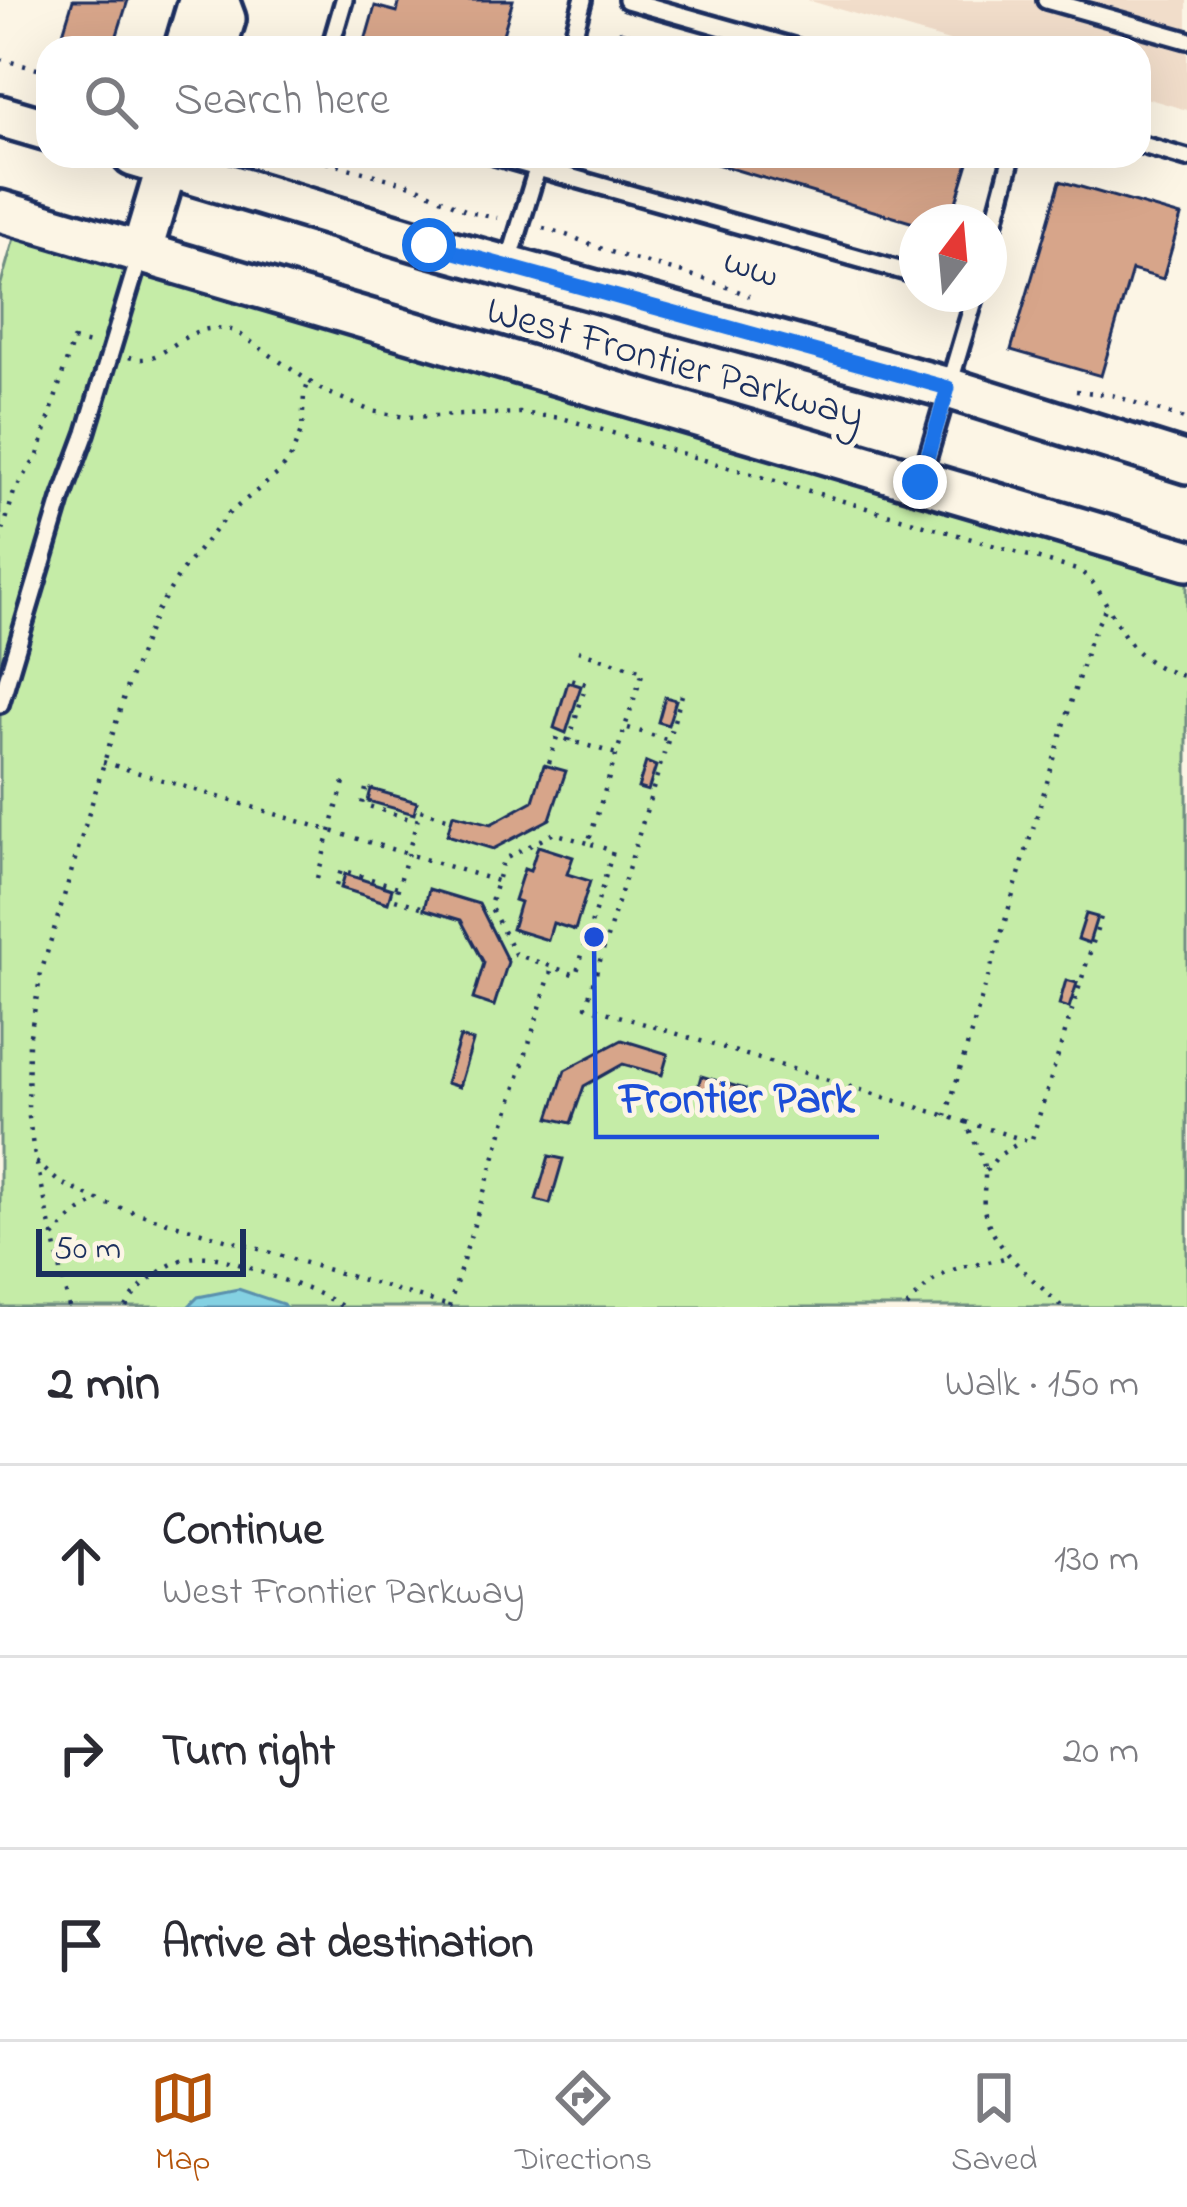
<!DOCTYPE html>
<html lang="en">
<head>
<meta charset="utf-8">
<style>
  body { margin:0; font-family:"Indie Flower",sans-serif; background:#f2f2f3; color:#2b2b33 }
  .compass { position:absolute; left:899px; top:204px; width:108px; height:108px; border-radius:50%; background:#fff; box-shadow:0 12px 48px #0002; rotate:16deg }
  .scale { position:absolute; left:36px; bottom:30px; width:210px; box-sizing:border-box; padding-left:12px; border:6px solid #1b2f5e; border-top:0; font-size:33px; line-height:42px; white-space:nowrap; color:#1b2f5e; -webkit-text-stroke:9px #fcf5e5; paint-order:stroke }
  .stop { position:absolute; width:36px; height:36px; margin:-27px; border:9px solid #1a73e8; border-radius:50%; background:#fff }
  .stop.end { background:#1a73e8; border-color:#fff; box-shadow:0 3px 12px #0008 }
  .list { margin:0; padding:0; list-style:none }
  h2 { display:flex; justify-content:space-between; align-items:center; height:156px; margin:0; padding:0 48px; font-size:51px }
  h2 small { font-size:39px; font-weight:400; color:#7c7c81 }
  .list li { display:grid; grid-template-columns:78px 1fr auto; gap:36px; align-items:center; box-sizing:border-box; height:192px; padding:0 48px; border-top:3px solid #e1e1e2 }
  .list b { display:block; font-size:45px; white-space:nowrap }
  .list p { margin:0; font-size:39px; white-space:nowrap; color:#7c7c81 }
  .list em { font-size:39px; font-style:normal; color:#7c7c81 }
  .icon { flex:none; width:66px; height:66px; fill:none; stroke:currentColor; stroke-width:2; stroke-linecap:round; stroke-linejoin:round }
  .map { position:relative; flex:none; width:1187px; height:1307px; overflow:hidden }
  .search { position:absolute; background:#fff; box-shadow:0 12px 48px #0002; left:36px; right:36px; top:36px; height:132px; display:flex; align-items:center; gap:30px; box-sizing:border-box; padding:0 42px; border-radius:36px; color:#7c7c81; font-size:45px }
  .sheet { height:732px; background:#fff }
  nav { display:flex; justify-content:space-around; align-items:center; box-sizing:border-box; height:168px; border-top:3px solid #e1e1e2; background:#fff; font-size:33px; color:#7c7c81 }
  nav a { display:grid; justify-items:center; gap:6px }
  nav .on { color:#b45309 }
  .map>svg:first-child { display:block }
</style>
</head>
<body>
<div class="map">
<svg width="1187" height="1307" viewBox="0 0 1187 1307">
  <rect width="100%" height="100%" fill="#fcf5e5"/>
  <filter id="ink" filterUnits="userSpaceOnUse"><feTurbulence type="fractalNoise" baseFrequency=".00833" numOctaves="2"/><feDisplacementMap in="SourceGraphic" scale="24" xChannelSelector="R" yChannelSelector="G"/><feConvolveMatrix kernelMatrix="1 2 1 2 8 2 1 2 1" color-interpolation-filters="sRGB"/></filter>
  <g filter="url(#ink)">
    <!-- built -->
    <path fill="#f1ddca" d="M 807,0 L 1187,0 L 1187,110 L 1139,96 L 1139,48 L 973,48 Z"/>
    <!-- green -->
    <path fill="#c5eca7" stroke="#708e82" stroke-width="3" d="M 16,231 L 1187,567 L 1187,1307 L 0,1307 L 0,287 Z"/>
    <!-- water -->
    <path fill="#84d1e2" stroke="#5a90ad" stroke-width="3" d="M 238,1289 L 283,1304 L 285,1307 L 188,1307 L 198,1297 Z"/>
    <!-- building -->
    <path fill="#d7a58a" stroke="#1b2f5e" stroke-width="3" d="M 73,0 L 128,0 L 113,48 L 63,33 Z
      M 400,0 L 513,0 L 499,48 L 476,46 L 475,48 L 363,48 L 375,6 L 397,12 Z
      M 620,31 L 678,48 L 594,48 L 596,42 L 615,48 Z
      M 690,156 L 970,156 L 950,222 L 917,224 Z
      M 1060,181 L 1181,216 L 1163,279 L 1132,270 L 1101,376 L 1011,350 Z
      M 568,682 L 581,686 L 566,733 L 554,728 Z
      M 665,697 L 676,700 L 668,725 L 658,722 Z
      M 646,762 L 656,766 L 648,791 L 638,788 Z
      M 544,765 L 566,771 L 550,819 L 493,849 L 447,835 L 453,814 L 491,824 L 533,801 Z
      M 371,789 L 417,802 L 414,814 L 368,801 Z
      M 538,846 L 573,857 L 567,874 L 590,881 L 575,930 L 553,923 L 548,940 L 512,929 L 520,902 L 514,900 L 524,869 L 530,871 Z
      M 345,874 L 392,889 L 388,903 L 341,888 Z
      M 429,889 L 479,904 L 508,962 L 494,1006 L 473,999 L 484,963 L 461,920 L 424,909 Z
      M 1086,914 L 1097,917 L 1089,943 L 1078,939 Z
      M 1066,980 L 1077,983 L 1069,1008 L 1059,1005 Z
      M 460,1037 L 473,1041 L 459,1087 L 446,1083 Z
      M 622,1040 L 668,1054 L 662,1075 L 623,1064 L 584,1086 L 571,1123 L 549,1118 L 565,1070 Z
      M 701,1076 L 745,1089 L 741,1104 L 697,1091 Z
      M 549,1156 L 563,1159 L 550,1204 L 536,1200 Z"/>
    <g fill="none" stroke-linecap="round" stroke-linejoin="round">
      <defs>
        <path id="service" d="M 627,0 L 797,48
          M 1046,0 L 1187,40
          M 330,48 L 344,0
          M 570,48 L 583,0
          M 1139,144 L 1187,158
          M 495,156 L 917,275
          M 989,243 L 1012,156
          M 508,265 L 541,156
          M 921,479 L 976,294
          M 0,704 L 61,500 L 86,433 L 140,255"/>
        <path id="tertiary" d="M 185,48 L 197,8 L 207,0
          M 216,48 L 225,19 L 218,0
          M 0,116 L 48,130
          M 133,156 L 429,245 L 948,388 L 1187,463
          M 0,211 L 1187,560
          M 141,253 L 170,156"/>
      </defs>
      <!-- service casing -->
      <use href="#service" stroke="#1b2f5e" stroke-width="24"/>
      <!-- tertiary casing -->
      <use href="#tertiary" stroke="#1b2f5e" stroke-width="48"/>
      <!-- path -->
      <path stroke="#1b2f5e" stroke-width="4.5" stroke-dasharray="3 9" stroke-linecap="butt" d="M 0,59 L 48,72
        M 303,156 L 416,186 L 469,212 L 497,218
        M 543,228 C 568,234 590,245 614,253 C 659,268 706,276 749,296
        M 129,357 C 168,370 180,316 235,331 L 322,390 L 371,411 L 405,417 L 520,413 L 562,418 L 1080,571 C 1095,582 1101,594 1109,609 C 1129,647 1144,666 1187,677
        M 1076,391 L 1112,395 L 1187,420
        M 0,542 L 14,492 L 38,455 L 73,340 L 90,344
        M 578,651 L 643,671 L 588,843 L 613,851 L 576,975 L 515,954 L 490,906 L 503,860 L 554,833 L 588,843
        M 682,695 L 586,1006 L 966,1122 C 972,1138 985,1159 985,1175 C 985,1188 982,1200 985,1213 C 994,1250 1036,1281 1062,1307
        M 628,728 L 669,740
        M 569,741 L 586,684 L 570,679
        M 103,762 L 497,881
        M 549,763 L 557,737 L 617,754
        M 366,789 L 362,804 L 416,821
        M 317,878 L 344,782
        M 336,886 L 341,870 L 398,887
        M 421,907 L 395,899 L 420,810 L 450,819
        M 946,1116 L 1090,640 L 1106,607
        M 966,1122 L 1031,1142 L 1101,917
        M 36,1162 L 59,1182 L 104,1203 L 450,1306
        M 986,1171 L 998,1156 L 1022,1141
        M 53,1237 C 68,1221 79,1208 100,1201
        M 69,1307 L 33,1147 L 28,1110 L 29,1041 L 41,973 L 127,686 L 155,614 L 181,572 L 228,514 L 280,472 L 290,459 L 302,429 L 304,395 L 309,381
        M 126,1307 C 134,1292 145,1283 158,1273 C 198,1242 231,1262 274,1277 C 297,1285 322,1293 343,1307
        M 449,1307 L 552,968
        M 907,1307 C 920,1292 934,1277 953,1270 C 972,1263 992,1264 1011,1255"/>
      <!-- service -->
      <use href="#service" stroke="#fcf5e5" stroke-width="15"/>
      <!-- tertiary -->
      <use href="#tertiary" stroke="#fcf5e5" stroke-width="39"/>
    </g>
  </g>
  <g fill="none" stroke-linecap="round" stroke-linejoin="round" filter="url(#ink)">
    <!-- route -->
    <path stroke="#1a73e8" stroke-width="15" d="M 429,245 L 948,388 L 920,482"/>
  </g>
  <g text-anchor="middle" stroke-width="10" stroke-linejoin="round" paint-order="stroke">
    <!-- street labels -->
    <g font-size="42" fill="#1b2f5e" stroke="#fcf5e5">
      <text transform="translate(753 264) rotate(19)" y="15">ww</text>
      <text transform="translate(676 360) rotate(16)" y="15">West Frontier Parkway</text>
    </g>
  </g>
  <!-- callouts -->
  <path fill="none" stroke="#1d4ed8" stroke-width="4.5" d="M594 937L596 1137H879"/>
  <circle fill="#1d4ed8" stroke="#fcf5e5" stroke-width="4.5" cx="594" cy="937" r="12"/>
  <g font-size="45" text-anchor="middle" font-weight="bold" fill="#1d4ed8" stroke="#fcf5e5" stroke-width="10" stroke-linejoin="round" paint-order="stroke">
    <text x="737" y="1112">Frontier Park</text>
  </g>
</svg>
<svg class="compass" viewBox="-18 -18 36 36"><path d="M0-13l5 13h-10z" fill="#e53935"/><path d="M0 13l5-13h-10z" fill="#7c7c81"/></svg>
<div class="scale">50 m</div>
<div class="stop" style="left:429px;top:245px"></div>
<div class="stop end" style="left:920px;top:482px"></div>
<div class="search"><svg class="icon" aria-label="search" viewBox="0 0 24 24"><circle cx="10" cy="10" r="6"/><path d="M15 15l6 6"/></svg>Search here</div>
</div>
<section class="sheet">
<h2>2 min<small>Walk · 150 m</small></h2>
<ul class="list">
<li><svg class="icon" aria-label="ahead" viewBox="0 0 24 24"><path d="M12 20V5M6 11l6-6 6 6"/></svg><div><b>Continue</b><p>West Frontier Parkway</p></div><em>130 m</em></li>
<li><svg class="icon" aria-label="right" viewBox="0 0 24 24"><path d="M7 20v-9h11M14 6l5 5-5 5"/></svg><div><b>Turn right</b></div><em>20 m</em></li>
<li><svg class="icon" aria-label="arrive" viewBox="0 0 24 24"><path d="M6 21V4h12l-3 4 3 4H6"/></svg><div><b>Arrive at destination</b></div></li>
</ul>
</section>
<nav>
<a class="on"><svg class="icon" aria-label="map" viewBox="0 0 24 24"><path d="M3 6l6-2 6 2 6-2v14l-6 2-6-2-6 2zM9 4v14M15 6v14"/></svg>Map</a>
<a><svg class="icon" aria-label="directions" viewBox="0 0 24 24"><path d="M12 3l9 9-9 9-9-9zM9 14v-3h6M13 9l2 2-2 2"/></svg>Directions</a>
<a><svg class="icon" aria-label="saved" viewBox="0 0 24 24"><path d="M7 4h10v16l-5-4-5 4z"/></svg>Saved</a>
</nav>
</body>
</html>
